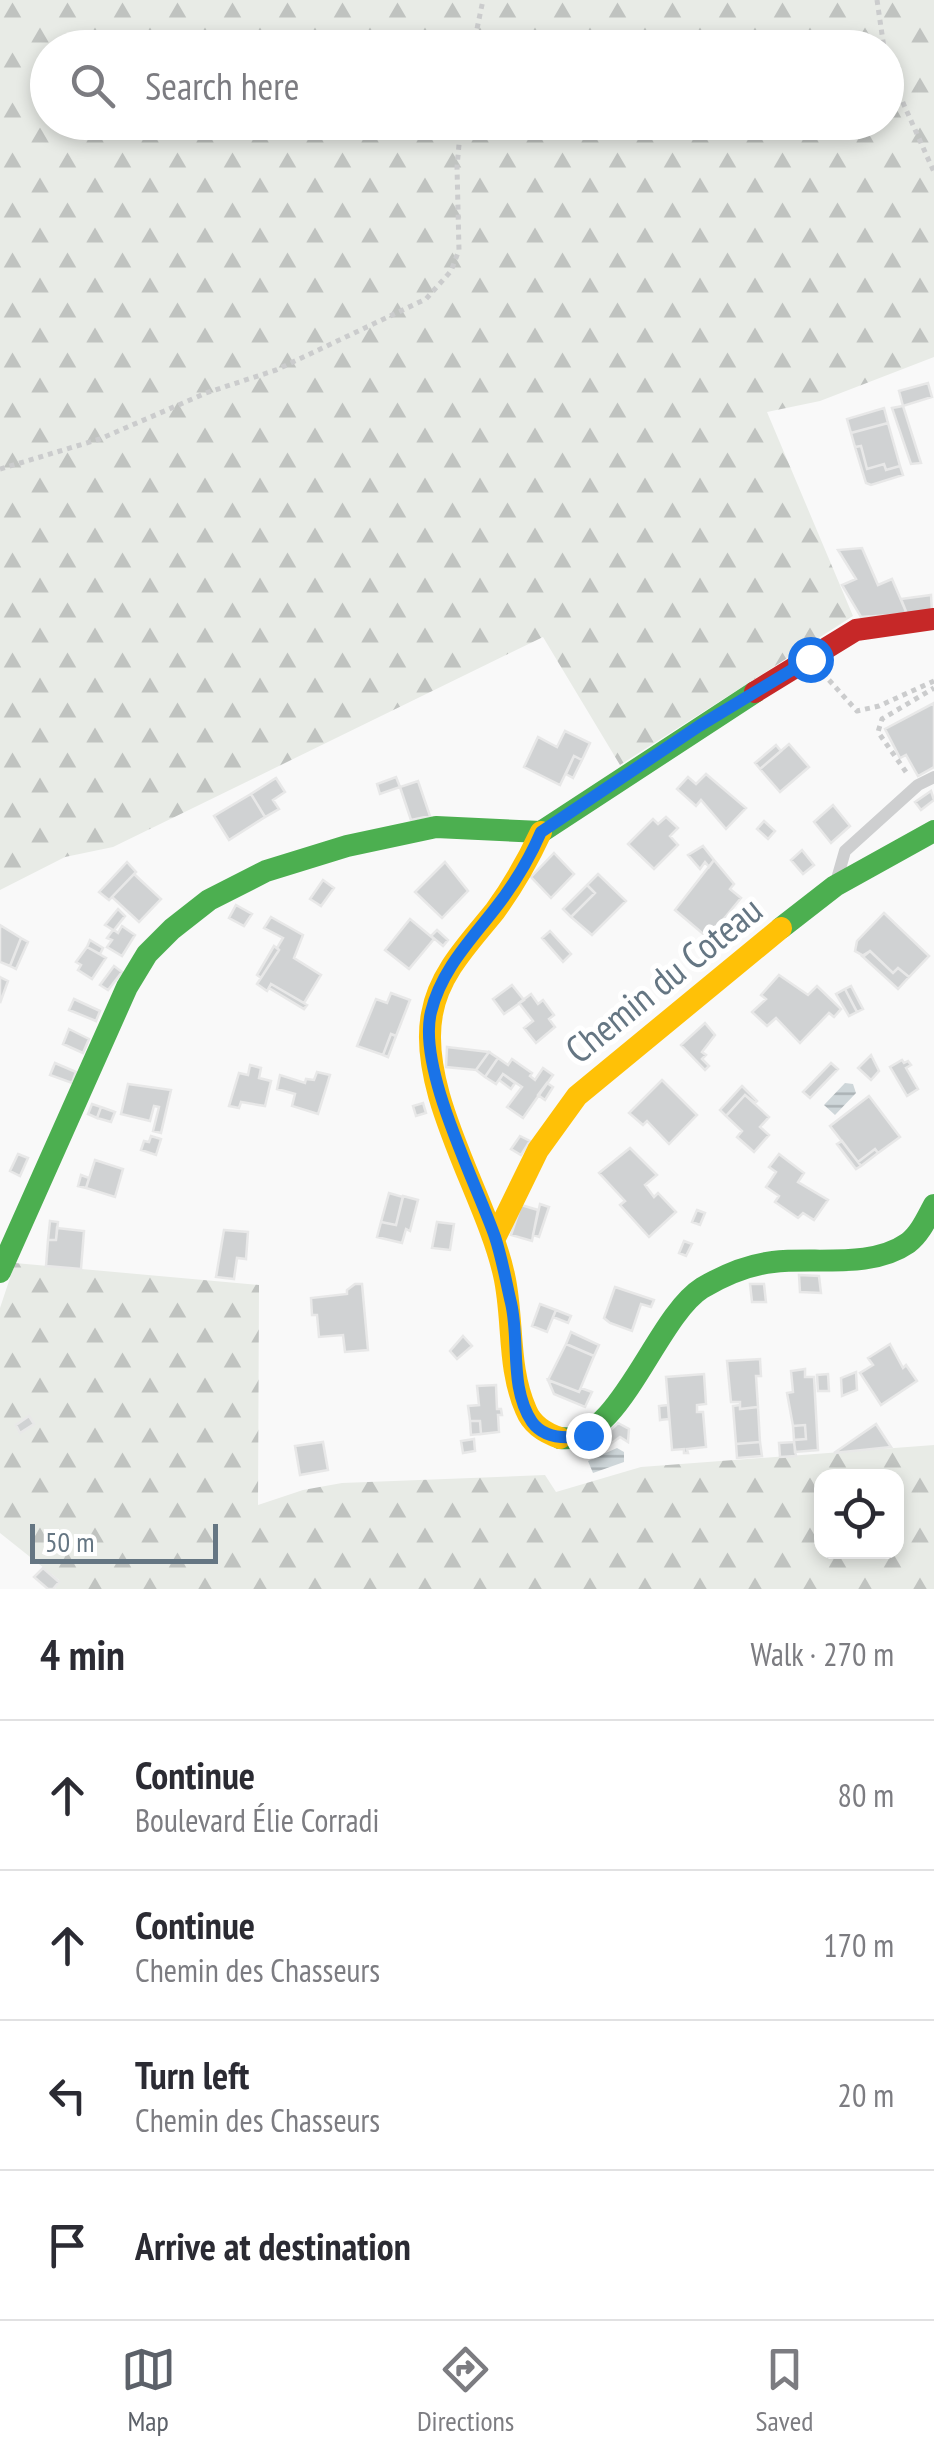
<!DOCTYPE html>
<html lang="en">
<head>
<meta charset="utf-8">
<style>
  body { margin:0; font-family:"PT Sans Narrow",sans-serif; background:#f2f2f3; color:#2b2b33 }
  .controls { position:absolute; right:30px; bottom:30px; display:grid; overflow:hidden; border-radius:20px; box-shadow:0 5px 15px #0003 }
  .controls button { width:90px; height:90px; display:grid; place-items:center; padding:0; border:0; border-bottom:2px solid #e1e1e2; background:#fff; color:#2b2b33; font:50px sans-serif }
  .scale { position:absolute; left:30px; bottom:25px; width:188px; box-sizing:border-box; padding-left:10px; border:5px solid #657683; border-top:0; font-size:28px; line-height:35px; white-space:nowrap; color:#657683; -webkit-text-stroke:8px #fff; paint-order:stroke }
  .stop { position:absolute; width:30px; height:30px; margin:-22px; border:8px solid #1a73e8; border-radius:50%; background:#fff }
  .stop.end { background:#1a73e8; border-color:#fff; box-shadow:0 2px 10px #0008 }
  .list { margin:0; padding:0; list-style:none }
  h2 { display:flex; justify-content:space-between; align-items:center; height:130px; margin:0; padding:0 40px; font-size:42px }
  h2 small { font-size:32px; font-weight:400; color:#7c7c81 }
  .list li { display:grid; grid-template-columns:65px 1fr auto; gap:30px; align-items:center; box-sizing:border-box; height:150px; padding:0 40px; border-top:2px solid #e1e1e2 }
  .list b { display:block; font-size:38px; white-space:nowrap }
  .list p { margin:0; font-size:32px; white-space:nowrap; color:#7c7c81 }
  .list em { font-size:32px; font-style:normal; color:#7c7c81 }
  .icon { flex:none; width:55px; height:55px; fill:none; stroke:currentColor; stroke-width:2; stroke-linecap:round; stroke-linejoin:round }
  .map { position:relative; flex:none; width:934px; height:1589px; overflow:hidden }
  .search { position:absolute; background:#fff; box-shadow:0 5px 15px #0003; left:30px; right:30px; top:30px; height:110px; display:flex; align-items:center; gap:25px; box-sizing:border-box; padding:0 35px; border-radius:55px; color:#7c7c81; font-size:38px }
  .sheet { height:730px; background:#fff }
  nav { display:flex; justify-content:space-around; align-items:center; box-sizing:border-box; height:140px; border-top:2px solid #e1e1e2; background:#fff; font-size:28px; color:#7c7c81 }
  nav a { display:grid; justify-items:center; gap:5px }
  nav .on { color:#5c6169 }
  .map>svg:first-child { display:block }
</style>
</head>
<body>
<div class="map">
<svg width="934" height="1589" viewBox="0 0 934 1589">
  <defs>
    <pattern id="forest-firs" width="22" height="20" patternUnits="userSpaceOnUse" patternTransform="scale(2.5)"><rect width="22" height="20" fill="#e8ebe6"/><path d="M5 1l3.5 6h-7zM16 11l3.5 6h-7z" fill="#c0c3c0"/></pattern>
    <pattern id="water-rules" width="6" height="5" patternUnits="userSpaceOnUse" patternTransform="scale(2.5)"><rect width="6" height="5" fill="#ced6d9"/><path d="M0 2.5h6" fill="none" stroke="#abb2b5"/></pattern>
  </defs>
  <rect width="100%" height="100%" fill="#f9f9f9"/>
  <!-- forest -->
  <path fill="url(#forest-firs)" fill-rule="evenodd" d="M 0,0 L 934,0 L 934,357 L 820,401 L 767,412 L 853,616 L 620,765 L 543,637 L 113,847 L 65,857 L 0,890 ZM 48,48 L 886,48 L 886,122 L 48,122 Z
    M 15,1263 L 259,1285 L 258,1505 L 303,1490 L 342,1483 L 545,1475 L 556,1492 L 641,1467 L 934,1445 L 934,1589 L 55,1589 L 59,1580 L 0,1533 L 0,1308 ZM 822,1476 L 896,1476 L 896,1552 L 822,1552 Z"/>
  <!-- water -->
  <path fill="url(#water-rules)" d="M 845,1083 L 853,1084 L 856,1093 L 835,1115 L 824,1105 Z
    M 617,1448 L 624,1452 L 624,1462 L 593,1473 L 588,1461 Z"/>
  <!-- building -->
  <path fill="#d0d2d3" stroke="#e8e8e8" stroke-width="2.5" d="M 928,383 L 932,397 L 903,406 L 899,391 Z
    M 903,406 L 921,463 L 911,464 L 892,408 Z
    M 884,408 L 888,423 L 851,433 L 847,419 Z
    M 888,423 L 900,466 L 886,470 L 884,464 L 867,469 L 861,446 L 855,447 L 851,433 Z
    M 861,446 L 867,469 L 884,464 L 886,470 L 900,466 L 903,475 L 871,485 L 866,483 L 855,447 Z
    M 862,548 L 878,585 L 892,579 L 907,614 L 861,617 L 842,585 L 856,579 L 838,550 Z
    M 931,595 L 932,612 L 907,614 L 901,599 Z
    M 934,703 L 934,767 L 918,776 L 906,755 L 900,758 L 885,729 Z
    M 565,731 L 590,743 L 582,760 L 574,756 L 560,785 L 524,767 L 538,737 L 557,747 Z
    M 789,744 L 809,767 L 780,792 L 760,769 Z
    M 776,745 L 781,751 L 760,769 L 755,763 Z
    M 574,756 L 582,760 L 573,778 L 566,774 Z
    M 706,774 L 746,808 L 726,829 L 701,800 L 696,806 L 677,789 L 688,777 L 696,784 Z
    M 396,777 L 400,787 L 380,794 L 377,784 Z
    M 276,778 L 285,792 L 273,800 L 279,809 L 265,817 L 251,794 Z
    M 418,781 L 430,816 L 411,820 L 400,787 Z
    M 931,791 L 934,800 L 921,810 L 915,802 Z
    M 251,794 L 265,817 L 229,840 L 214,816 Z
    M 833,805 L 850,826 L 831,843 L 814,822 Z
    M 666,817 L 678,828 L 670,836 L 678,845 L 654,869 L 628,844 L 653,819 L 658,824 Z
    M 764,821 L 775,831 L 768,839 L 757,829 Z
    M 703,846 L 714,860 L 709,867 L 705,862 L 700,869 L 688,855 Z
    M 802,850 L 814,865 L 803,874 L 791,860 Z
    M 554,853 L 574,874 L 551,898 L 531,877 Z
    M 714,860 L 734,884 L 730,889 L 741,898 L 708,938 L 675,910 Z
    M 127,862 L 136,872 L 109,900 L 99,892 Z
    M 445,862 L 468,891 L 442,918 L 415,892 Z
    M 134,874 L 161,899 L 139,922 L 112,897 Z
    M 598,874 L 626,901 L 592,935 L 571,917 L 595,893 L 587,885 Z
    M 323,880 L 334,888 L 321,906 L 310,899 Z
    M 587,885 L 595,893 L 571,917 L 563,909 Z
    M 236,905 L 252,914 L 244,926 L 229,918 Z
    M 753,907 L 761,918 L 737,938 L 729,927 Z
    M 118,909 L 125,916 L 114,930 L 118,933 L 122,926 L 135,935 L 122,956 L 107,947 L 112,940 L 107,938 L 113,930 L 105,925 Z
    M 884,913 L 929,956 L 909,977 L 898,968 L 893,973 L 870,951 L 864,956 L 855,951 L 857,941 Z
    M 271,917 L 303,935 L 294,958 L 321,975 L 304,1003 L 271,984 L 267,991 L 257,984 L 279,950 L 277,948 L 283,938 L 264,928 Z
    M 410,919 L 434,939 L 409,969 L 385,950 Z
    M 0,925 L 21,938 L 10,966 L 0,962 Z
    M 437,930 L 448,940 L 443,946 L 431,936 Z
    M 550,931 L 571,954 L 563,962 L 542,938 Z
    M 21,938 L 28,942 L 16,969 L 10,966 Z
    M 90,940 L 103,948 L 100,954 L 87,947 Z
    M 274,946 L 279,950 L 261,978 L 257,975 Z
    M 87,947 L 106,958 L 92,979 L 78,970 L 81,965 L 76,962 Z
    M 870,951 L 893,973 L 898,968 L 909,977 L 898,989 L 862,956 Z
    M 114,966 L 122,972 L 108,990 L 100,985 Z
    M 779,975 L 808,995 L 817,986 L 841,1009 L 834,1017 L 829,1013 L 800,1043 L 776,1018 L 767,1026 L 752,1012 L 766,999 L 761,995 Z
    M 0,977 L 8,981 L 0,1003 Z
    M 271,984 L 307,1005 L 304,1009 L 269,988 Z
    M 512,985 L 524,1000 L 504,1014 L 493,999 Z
    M 851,986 L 863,1009 L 857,1012 L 845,989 Z
    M 845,989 L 857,1012 L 849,1016 L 836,994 Z
    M 391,993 L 410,1000 L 396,1036 L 391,1034 L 383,1055 L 357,1046 L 376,999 L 387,1003 Z
    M 531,994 L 538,1004 L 543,1000 L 554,1015 L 549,1019 L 555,1027 L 536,1043 L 524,1028 L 533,1021 L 519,1003 Z
    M 74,999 L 100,1011 L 96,1021 L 69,1010 Z
    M 705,1023 L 715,1035 L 702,1052 L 706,1055 L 702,1059 L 709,1066 L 705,1070 L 681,1045 Z
    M 69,1029 L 89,1039 L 83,1053 L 63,1044 Z
    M 391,1034 L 396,1036 L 388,1057 L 383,1055 Z
    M 447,1047 L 489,1052 L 476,1070 L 446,1067 Z
    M 489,1052 L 498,1058 L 485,1077 L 476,1070 Z
    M 871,1055 L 879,1071 L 871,1080 L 858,1068 Z
    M 498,1058 L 508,1065 L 512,1059 L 532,1073 L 530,1076 L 535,1080 L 543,1068 L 553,1075 L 523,1118 L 507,1107 L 522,1087 L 503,1074 L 496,1084 L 485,1077 Z
    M 902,1060 L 904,1063 L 908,1061 L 911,1065 L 906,1068 L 918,1089 L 907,1096 L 890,1067 Z
    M 55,1063 L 76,1072 L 72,1083 L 50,1075 Z
    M 831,1063 L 838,1069 L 810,1098 L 803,1092 Z
    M 250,1065 L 261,1068 L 259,1078 L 271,1081 L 265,1106 L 241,1102 L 239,1108 L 229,1106 L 239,1073 L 248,1075 Z
    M 317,1072 L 330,1075 L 318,1114 L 292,1106 L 295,1094 L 277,1089 L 280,1075 L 305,1083 L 306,1079 L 314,1080 Z
    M 503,1074 L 515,1083 L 511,1089 L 499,1080 Z
    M 662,1080 L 697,1115 L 669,1144 L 647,1121 L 643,1125 L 629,1113 Z
    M 547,1083 L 553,1087 L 545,1100 L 538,1095 Z
    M 128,1084 L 171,1090 L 161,1133 L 153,1131 L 159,1107 L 154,1106 L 150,1121 L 121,1114 Z
    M 742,1086 L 757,1101 L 755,1103 L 745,1095 L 726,1116 L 720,1110 Z
    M 745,1095 L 769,1117 L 760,1127 L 769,1135 L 754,1152 L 737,1137 L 742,1131 L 726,1116 Z
    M 869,1096 L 900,1137 L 878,1153 L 875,1149 L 858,1162 L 830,1126 Z
    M 423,1103 L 426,1113 L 416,1116 L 413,1106 Z
    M 92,1104 L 101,1107 L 97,1118 L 88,1114 Z
    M 101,1107 L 115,1112 L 111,1122 L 97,1118 Z
    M 151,1136 L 161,1139 L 156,1155 L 141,1150 L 144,1141 L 149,1142 Z
    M 520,1136 L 530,1141 L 521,1155 L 511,1149 Z
    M 842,1141 L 861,1166 L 856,1169 L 837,1144 Z
    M 630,1148 L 657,1175 L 645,1185 L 654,1197 L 658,1193 L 676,1212 L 649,1237 L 620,1205 L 625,1201 L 599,1173 Z
    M 875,1149 L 878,1153 L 861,1166 L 858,1162 Z
    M 18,1154 L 28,1158 L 20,1176 L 10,1171 Z
    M 779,1154 L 804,1173 L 798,1182 L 828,1200 L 814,1220 L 803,1213 L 798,1218 L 775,1202 L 779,1196 L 766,1187 L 776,1172 L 769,1167 Z
    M 95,1160 L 123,1169 L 115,1197 L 86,1188 Z
    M 81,1175 L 89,1178 L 86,1188 L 78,1186 Z
    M 389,1193 L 403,1197 L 396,1225 L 381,1222 Z
    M 403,1196 L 418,1200 L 410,1231 L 406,1229 L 402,1243 L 377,1237 L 381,1222 L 396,1225 Z
    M 540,1204 L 549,1207 L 539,1237 L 533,1235 Z
    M 521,1205 L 538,1210 L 532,1241 L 511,1235 Z
    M 697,1210 L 705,1213 L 700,1225 L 692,1222 Z
    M 50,1221 L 58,1222 L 56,1240 L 48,1240 Z
    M 437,1222 L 454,1224 L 450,1250 L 432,1248 Z
    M 57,1228 L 84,1231 L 81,1269 L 46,1266 L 48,1240 L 56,1240 Z
    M 224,1230 L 248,1232 L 246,1259 L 237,1258 L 234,1279 L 216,1277 Z
    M 684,1241 L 692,1244 L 686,1256 L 679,1253 Z
    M 799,1275 L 819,1276 L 821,1293 L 800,1292 Z
    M 355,1284 L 362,1284 L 368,1350 L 345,1352 L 343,1335 L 319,1337 L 317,1315 L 312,1315 L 311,1298 L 347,1294 L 347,1290 Z
    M 750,1284 L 764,1284 L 766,1302 L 752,1302 Z
    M 615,1287 L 654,1300 L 651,1307 L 641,1304 L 632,1331 L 610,1323 L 604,1318 Z
    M 540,1304 L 556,1310 L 547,1332 L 532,1326 Z
    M 556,1310 L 571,1316 L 568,1323 L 553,1317 Z
    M 571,1332 L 599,1345 L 594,1356 L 566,1344 Z
    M 463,1336 L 472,1346 L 457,1359 L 450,1351 Z
    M 566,1344 L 594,1356 L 579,1392 L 548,1380 Z
    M 890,1344 L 903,1368 L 906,1365 L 917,1381 L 881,1405 L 860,1373 L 873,1365 L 868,1358 Z
    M 760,1359 L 761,1376 L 756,1376 L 758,1407 L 740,1409 L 740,1402 L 731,1402 L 727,1361 Z
    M 805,1369 L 805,1377 L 814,1377 L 818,1450 L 795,1452 L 794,1440 L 806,1439 L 805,1425 L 793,1426 L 787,1393 L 793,1392 L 791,1371 Z
    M 856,1372 L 857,1390 L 842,1396 L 841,1378 Z
    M 704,1374 L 706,1404 L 697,1405 L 697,1412 L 703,1412 L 706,1447 L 687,1449 L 688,1453 L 684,1453 L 684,1449 L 672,1450 L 666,1377 Z
    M 828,1374 L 829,1391 L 818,1391 L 817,1375 Z
    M 548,1380 L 579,1392 L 581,1388 L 592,1392 L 585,1407 L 554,1394 Z
    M 496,1385 L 497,1409 L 501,1409 L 502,1415 L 498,1415 L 499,1432 L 481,1434 L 480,1421 L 470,1421 L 468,1406 L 479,1405 L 477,1386 Z
    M 668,1405 L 669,1419 L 660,1420 L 659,1406 Z
    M 740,1405 L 740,1409 L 758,1407 L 760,1442 L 736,1444 L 733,1406 Z
    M 29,1416 L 34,1424 L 20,1433 L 16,1425 Z
    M 470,1421 L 480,1421 L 481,1434 L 471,1435 Z
    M 618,1423 L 629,1429 L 628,1442 L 620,1437 L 605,1448 L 598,1442 Z
    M 876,1424 L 891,1447 L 834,1453 Z
    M 805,1425 L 806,1439 L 794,1440 L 793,1426 Z
    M 474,1439 L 475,1451 L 463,1453 L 461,1441 Z
    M 323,1442 L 328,1470 L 300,1475 L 295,1446 Z
    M 760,1442 L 762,1456 L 737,1458 L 736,1444 Z
    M 794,1442 L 796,1456 L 780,1457 L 779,1443 Z
    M 43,1568 L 59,1582 L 53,1589 L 48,1589 L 34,1577 Z"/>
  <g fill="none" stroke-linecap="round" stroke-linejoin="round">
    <!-- path -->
    <path stroke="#cbcccd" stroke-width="5" stroke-dasharray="5 5" stroke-linecap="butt" d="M 877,0 L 884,48
      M 473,48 L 483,0
      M 886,55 L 900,96 L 934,172
      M 0,469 L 100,439 L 206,393 L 276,370 L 426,299 L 451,271 L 459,250 L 457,167 L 461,122
      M 829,680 L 857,711 L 879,706 L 934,681
      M 906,772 L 878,732 L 882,719 L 934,688"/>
    <!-- lane -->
    <path stroke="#cecfd0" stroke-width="12" d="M 837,879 L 845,851 L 918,785 L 934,777"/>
    <!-- fast -->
    <path stroke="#4caf50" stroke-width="22" d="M 781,928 L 835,886 L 934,831
      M 0,1272 L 127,987 L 147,954 L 172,929 L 209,900 L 266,871 L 347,846 L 436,827 L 541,832 L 755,692
      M 560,1438 C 619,1446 655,1318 702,1288 C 724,1275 747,1265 773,1262 C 815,1257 871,1269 908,1243 C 920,1234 927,1218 934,1205"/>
    <!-- slow -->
    <path stroke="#ffc107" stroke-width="22" d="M 541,832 C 528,860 513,886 495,911 C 470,942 439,973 432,1014 C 417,1093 487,1197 504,1275 C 514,1319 507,1368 526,1410 C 532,1425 545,1433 560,1438
      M 495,1238 L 538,1150 L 577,1096 L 781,928"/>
    <!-- jam -->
    <path stroke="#c62828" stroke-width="22" d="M 755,692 L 856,630 L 934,619"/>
  </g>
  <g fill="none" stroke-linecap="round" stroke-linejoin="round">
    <!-- route -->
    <path stroke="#1a73e8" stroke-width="12" d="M 588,1435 C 568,1439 545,1440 532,1422 C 509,1387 520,1342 511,1303 C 506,1282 502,1258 495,1237 C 476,1182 417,1069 431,1012 C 441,971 469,942 494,910 C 513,886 529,860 541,832 L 699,726 L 810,659"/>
  </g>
  <g text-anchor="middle" stroke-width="10" stroke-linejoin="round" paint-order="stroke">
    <!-- street labels -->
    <g font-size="38" fill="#657683" stroke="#fff">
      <text transform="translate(664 980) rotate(-39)" y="13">Chemin du Coteau</text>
    </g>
  </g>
</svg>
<div class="controls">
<button><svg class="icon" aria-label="locate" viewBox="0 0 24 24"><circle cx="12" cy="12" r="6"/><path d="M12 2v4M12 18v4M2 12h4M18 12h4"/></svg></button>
</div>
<div class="scale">50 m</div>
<div class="stop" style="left:810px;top:659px"></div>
<div class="stop end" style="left:588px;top:1435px"></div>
<div class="search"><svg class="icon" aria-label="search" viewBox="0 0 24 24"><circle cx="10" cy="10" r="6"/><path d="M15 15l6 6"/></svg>Search here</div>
</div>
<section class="sheet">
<h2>4 min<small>Walk · 270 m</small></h2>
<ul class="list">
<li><svg class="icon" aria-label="ahead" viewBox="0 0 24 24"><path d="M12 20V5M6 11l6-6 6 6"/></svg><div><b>Continue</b><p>Boulevard Élie Corradi</p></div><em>80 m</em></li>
<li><svg class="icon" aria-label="ahead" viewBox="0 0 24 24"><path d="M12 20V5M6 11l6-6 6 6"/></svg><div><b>Continue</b><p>Chemin des Chasseurs</p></div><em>170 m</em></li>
<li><svg class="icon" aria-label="left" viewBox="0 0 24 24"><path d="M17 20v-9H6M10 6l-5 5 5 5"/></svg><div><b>Turn left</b><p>Chemin des Chasseurs</p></div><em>20 m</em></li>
<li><svg class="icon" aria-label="arrive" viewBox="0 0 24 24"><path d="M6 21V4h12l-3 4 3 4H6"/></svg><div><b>Arrive at destination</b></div></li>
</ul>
</section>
<nav>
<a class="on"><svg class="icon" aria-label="map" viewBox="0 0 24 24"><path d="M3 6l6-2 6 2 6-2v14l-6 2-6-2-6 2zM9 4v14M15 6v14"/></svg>Map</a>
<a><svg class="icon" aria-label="directions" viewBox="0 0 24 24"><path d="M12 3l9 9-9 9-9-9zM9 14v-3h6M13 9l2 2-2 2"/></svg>Directions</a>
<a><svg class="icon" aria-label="saved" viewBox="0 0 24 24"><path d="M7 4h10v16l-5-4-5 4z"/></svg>Saved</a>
</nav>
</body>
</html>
